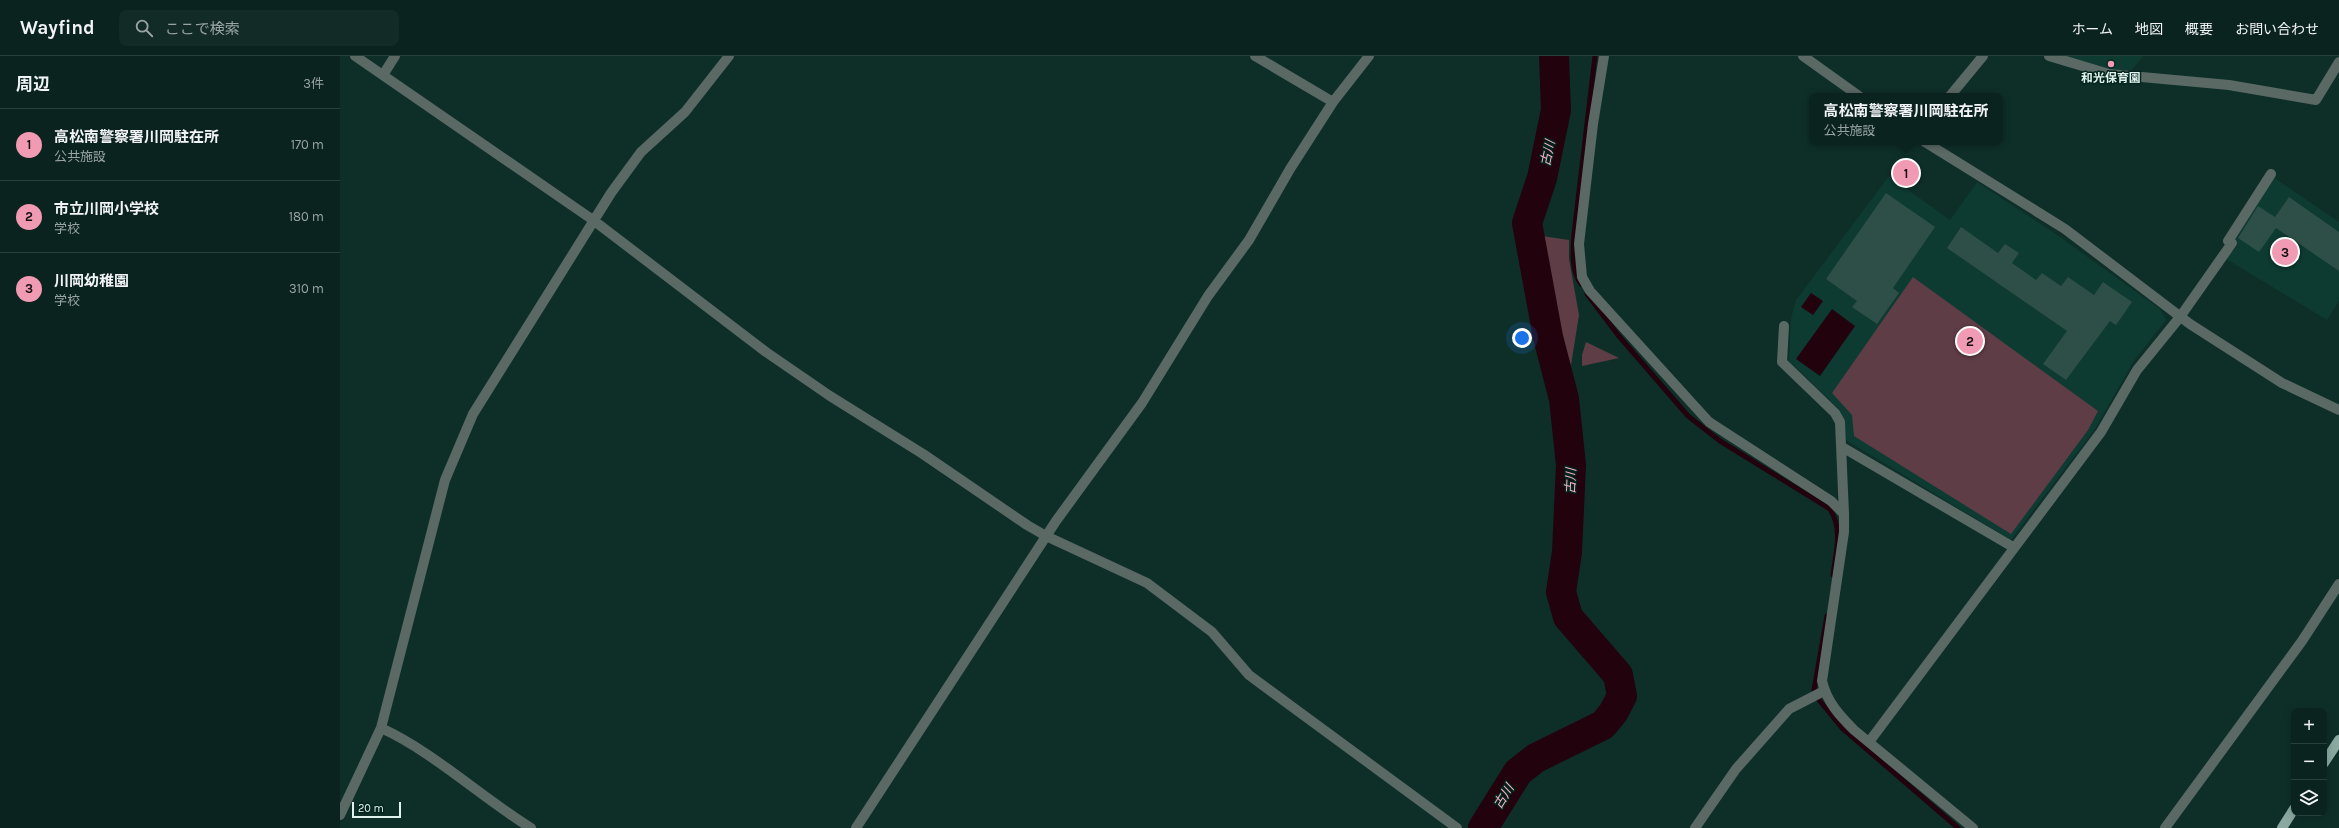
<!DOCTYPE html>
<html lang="ja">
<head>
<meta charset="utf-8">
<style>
  body { margin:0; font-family:Karla,"Noto Sans JP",sans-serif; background:#132b27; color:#f1f3f6 }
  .controls { position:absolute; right:12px; bottom:12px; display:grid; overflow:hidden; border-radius:8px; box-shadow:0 2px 10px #0003 }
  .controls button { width:36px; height:36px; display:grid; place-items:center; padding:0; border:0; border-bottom:1px solid #2a403c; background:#0a231e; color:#f1f3f6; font:20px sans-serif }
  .scale { position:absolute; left:12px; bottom:10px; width:49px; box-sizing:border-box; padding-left:4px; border:2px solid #e0f2ed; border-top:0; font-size:11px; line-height:14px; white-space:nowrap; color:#e0f2ed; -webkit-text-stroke:3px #03251e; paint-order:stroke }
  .you { position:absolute; left:1182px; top:282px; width:14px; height:14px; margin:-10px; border:3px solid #fff; border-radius:50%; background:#1a73e8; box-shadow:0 0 0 6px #1a73e833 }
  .badge { display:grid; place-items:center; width:26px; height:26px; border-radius:50%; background:#f19ab3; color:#111; font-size:13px; font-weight:700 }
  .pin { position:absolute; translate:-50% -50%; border:2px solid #fff; box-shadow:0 1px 4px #0006 }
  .popup { position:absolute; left:1469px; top:37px; width:194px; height:52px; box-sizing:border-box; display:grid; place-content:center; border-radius:8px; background:#0a231e; filter:drop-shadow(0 1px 3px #0005); font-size:13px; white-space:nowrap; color:#99a4a4 }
  .popup b { font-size:15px; color:#f1f3f6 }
  .popup::after { content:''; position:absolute; left:50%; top:100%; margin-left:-8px; border:8px solid transparent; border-top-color:#0a231e }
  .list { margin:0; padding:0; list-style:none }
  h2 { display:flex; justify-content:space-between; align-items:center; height:52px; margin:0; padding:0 16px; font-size:17px }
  h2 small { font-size:13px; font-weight:400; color:#99a4a4 }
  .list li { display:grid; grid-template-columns:26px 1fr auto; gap:12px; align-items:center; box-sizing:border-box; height:72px; padding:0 16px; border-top:1px solid #2a403c }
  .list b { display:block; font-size:15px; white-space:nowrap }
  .list p { margin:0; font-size:13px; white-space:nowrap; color:#99a4a4 }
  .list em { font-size:13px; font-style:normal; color:#99a4a4 }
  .icon { flex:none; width:22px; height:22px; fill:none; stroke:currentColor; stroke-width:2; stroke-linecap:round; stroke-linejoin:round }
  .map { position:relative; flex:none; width:1999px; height:772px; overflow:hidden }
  header { display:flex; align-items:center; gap:24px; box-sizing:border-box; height:56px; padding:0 20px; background:#0a231e; border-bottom:1px solid #2a403c }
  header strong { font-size:19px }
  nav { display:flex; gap:22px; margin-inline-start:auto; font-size:14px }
  .search { width:280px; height:36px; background:#132b27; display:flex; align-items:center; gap:10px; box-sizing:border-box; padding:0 14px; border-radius:8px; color:#99a4a4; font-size:15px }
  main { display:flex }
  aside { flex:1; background:#0a231e }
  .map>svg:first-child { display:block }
</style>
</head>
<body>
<header>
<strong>Wayfind</strong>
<div class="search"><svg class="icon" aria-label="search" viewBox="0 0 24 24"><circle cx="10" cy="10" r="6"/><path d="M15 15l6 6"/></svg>ここで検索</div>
<nav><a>ホーム</a><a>地図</a><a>概要</a><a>お問い合わせ</a></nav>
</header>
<main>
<aside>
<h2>周辺<small>3件</small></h2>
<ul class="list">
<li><span class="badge">1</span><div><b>高松南警察署川岡駐在所</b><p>公共施設</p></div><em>170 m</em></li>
<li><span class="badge">2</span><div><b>市立川岡小学校</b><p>学校</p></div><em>180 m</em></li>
<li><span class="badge">3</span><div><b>川岡幼稚園</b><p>学校</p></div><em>310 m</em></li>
</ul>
</aside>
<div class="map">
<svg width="1999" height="772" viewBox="0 0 1999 772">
  <rect width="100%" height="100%" fill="#0e2f28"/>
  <!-- built -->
  <path fill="#0d3a31" d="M 1718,0 L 1803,0 L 1792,14 L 1769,15 Z
    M 1549,120 L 1610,164 L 1637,126 L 1713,176 L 1820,253 L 1826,264 L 1793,306 L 1755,373 L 1671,484 L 1506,384 L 1504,364 L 1499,353 L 1449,305 L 1451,262 L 1456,244 Z
    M 1933,121 L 1999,166 L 1999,245 L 1987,264 L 1886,203 L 1898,189 L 1891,184 Z"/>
  <!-- green -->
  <path fill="#5f3d46" d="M 1197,171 L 1202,180 L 1229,184 L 1229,203 L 1239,259 L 1231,309 L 1223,307 L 1195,182 Z
    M 1573,221 L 1758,355 L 1748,374 L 1671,478 L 1514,380 L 1512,359 L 1492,337 Z
    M 1246,286 L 1279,302 L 1242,310 L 1242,299 Z"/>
  <!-- water -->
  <path fill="#21020d" d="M 1471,237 L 1483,245 L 1473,259 L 1461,251 Z
    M 1492,253 L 1515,270 L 1480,320 L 1456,303 Z"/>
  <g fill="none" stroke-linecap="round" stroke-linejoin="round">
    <!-- stream -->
    <path stroke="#21020d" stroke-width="5" d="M 1241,228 C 1231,214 1233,195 1234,178 L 1255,0
      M 1247,238 L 1278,279 L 1348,360 L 1380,385 L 1490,453 C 1503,474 1496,495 1493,519
      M 1474,634 L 1487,560
      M 1479,644 L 1502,672 L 1618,772"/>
    <!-- river -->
    <path stroke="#21020d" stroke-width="30" d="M 1143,772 L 1178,716 L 1196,702 L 1263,669 L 1273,657 L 1282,640 L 1278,619 L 1228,561 L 1221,536 L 1227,496 L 1231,409 L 1224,343 L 1208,281 L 1187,167 L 1202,122 L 1216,54 L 1214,0"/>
  </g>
  <!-- building -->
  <path fill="#2e4f47" d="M 1546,137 L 1595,171 L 1553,232 L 1559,237 L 1537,268 L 1512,251 L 1517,245 L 1486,223 Z
    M 1949,141 L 1999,176 L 1999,215 L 1936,172 L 1919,196 L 1898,182 L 1918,150 L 1935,161 Z
    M 1621,171 L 1658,197 L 1665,188 L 1679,197 L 1672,207 L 1696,224 L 1702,217 L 1721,230 L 1728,221 L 1754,239 L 1763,226 L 1792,246 L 1776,269 L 1770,265 L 1726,324 L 1703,308 L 1727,275 L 1607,192 Z"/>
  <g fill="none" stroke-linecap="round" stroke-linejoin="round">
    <!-- minor -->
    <path stroke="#5b6965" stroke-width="10" d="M 15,0 L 253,164 L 426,296 L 490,340 L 583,398 L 687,469 L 706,480 L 807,527 L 872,576 L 909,619 L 1117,772
      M 915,0 L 993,46
      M 1264,0 L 1253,68 L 1239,188 L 1242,221 L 1250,235 L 1369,366 L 1491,445 L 1504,458 L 1504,476 L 1482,625 C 1487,646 1499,659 1514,674 L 1633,772
      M 1463,0 L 1519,40
      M 1709,0 L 1769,18 L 1889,29 L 1976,44 L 1999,6
      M 43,19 L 55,0
      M 1610,40 L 1643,0
      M 1585,86 L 1725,173 L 1850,268 L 1942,327 L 1999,354
      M 1444,270 L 1442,306 L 1495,357 L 1500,366 L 1504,458
      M 1502,391 L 1673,491
      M 41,672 C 92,695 141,741 191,772
      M 1529,686 L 1761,376 L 1797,314 L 1840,261 L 1892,187 L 1888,185 L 1931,118
      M 0,759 L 41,672 L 105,424 L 133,358 L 271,137 L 301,96 L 345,56 L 389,0
      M 516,772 L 716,465 L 802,347 L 868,240 L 909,184 L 950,113 L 993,46 L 1029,0
      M 1355,772 L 1396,713 L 1449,653 L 1484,635
      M 1825,772 L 1962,585 L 1999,528"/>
    <!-- major -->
    <path stroke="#8ca9a1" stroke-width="10" d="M 1984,707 L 1999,684
      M 1942,772 L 1954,753"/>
  </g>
  <!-- markers -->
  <circle fill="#f19ab3" stroke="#03251e" stroke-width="1.5" cx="1771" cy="8" r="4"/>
  <g text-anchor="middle" stroke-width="3" stroke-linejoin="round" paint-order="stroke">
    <!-- poi labels -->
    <g font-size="12" font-weight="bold" fill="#e0f2ed" stroke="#03251e">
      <text x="1771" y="26">和光保育園</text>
    </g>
    <!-- water labels -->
    <g font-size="13" font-style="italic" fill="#fbb2c6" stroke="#03251e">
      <text transform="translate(1207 97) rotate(-78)" y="5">古川</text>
      <text transform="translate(1230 425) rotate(-88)" y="5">古川</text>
      <text transform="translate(1163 740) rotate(-58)" y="5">古川</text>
    </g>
  </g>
</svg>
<div class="controls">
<button>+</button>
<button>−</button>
<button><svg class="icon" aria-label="layers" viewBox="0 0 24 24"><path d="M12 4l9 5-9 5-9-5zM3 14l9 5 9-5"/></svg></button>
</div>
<div class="scale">20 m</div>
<div class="you"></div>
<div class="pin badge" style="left:1566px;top:117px">1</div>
<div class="popup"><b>高松南警察署川岡駐在所</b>公共施設</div>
<div class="pin badge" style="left:1630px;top:285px">2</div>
<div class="pin badge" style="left:1945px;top:196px">3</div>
</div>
</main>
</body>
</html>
